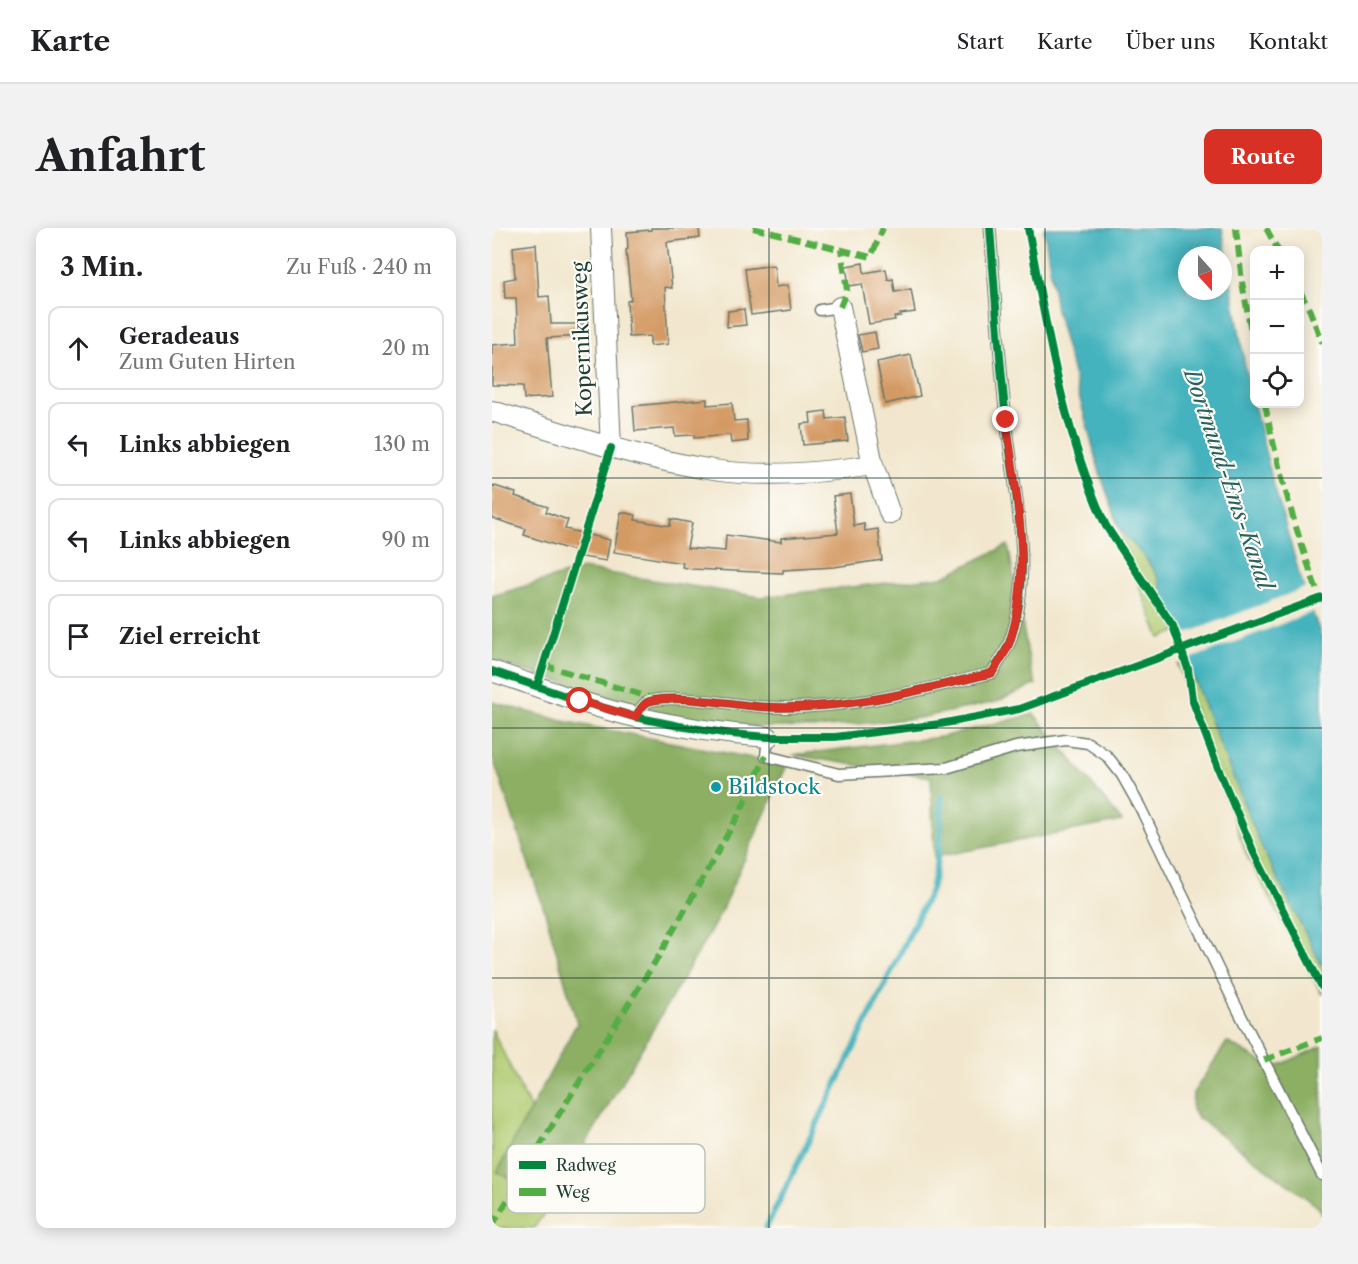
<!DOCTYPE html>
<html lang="de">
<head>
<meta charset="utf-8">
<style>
  body { margin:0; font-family:"Libre Caslon Text",serif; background:#f2f2f2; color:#202124 }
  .controls { position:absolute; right:18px; top:18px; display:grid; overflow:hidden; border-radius:12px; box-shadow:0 3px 15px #0003 }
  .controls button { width:54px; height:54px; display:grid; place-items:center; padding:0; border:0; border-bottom:2px solid #e0e0e0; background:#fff; color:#202124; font:30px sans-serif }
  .compass { position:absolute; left:686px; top:18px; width:54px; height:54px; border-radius:50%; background:#fff; box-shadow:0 3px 15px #0003; rotate:159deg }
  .stop { position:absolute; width:18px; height:18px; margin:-14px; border:4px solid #d93025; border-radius:50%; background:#fff }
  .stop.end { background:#d93025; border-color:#fff; box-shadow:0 2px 6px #0008 }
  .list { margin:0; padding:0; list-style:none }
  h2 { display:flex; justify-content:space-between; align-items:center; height:78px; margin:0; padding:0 24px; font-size:26px }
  h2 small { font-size:20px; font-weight:400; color:#757577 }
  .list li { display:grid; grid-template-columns:39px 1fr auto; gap:18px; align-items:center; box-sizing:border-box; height:84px; margin:0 12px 12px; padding:0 12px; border:2px solid #e0e0e0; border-radius:12px }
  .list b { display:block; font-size:22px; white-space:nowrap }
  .list p { margin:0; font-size:20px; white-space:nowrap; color:#757577 }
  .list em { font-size:20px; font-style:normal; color:#757577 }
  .icon { flex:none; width:33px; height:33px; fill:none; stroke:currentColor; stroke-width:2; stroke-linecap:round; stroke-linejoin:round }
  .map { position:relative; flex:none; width:830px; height:1000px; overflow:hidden; border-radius:12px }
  header { display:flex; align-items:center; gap:36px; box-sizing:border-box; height:84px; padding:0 30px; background:#fff; border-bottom:2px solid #e0e0e0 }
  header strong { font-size:28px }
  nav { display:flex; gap:33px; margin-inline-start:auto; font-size:21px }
  .intro { display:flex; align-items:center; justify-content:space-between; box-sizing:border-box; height:144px; padding:0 36px }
  h1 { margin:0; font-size:42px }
  .button { padding:15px 27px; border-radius:12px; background:#d93025; color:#fff; font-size:21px; font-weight:700 }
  main { display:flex; gap:36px; padding:0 36px }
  aside { flex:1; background:#fff; border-radius:12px; box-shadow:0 3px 15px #0003 }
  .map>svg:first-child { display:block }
</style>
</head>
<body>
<header>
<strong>Karte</strong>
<nav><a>Start</a><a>Karte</a><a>Über uns</a><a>Kontakt</a></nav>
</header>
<div class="intro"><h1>Anfahrt</h1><a class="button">Route</a></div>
<main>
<aside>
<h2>3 Min.<small>Zu Fuß · 240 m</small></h2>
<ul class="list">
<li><svg class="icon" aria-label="ahead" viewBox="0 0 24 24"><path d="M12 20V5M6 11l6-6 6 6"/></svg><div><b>Geradeaus</b><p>Zum Guten Hirten</p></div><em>20 m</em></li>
<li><svg class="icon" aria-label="left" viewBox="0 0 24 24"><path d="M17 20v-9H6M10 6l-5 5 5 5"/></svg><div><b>Links abbiegen</b></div><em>130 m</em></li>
<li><svg class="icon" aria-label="left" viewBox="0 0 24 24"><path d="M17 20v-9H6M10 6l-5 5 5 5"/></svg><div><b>Links abbiegen</b></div><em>90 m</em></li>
<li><svg class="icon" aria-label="arrive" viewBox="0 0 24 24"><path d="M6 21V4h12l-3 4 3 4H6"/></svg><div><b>Ziel erreicht</b></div></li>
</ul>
</aside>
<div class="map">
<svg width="830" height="1000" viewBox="0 0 830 1000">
  <rect width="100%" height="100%" fill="#fdfcf7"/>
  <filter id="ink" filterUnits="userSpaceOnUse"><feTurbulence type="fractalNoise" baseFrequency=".0167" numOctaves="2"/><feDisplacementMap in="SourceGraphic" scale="12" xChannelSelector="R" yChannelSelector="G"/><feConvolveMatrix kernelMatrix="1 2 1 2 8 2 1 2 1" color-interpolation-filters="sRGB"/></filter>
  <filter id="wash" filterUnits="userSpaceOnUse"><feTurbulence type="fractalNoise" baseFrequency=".008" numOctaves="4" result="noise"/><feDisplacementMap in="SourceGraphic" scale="24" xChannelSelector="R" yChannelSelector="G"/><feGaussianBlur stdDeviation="1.35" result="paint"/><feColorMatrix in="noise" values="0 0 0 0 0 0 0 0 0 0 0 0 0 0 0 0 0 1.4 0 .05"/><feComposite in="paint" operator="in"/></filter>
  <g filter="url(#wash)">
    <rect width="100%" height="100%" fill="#f2e7ce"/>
    <!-- green -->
    <path fill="#b0cb71" stroke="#688452" stroke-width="1.5" d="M 623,289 C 631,308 647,321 659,338 C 672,357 678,381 686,403 L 668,410 L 652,371 Z
      M 696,433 L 711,475 L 770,620 L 830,738 L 830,767 L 754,626 L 686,437 Z
      M 0,801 L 49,903 L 19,951 L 61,972 L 42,1000 L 0,1000 Z"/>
    <!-- forest -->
    <path fill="#8caf63" stroke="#56764c" stroke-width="1.5" d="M 516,317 L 539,443 L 544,456 L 504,474 L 427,490 L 326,500 L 246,498 L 174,486 L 0,433 L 0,368 L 90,341 L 269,369 L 450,349 Z
      M 0,474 L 71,493 L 295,537 L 225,692 L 61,972 L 5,944 L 85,795 L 53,684 L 0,528 Z
      M 542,486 L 630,593 L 442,629 L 439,549 L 301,527 L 449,509 Z
      M 735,814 L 781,840 L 830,818 L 830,988 L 825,978 L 705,889 L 700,882 L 701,865 Z"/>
    <!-- water -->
    <path fill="#44b3be" stroke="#327879" stroke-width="1.5" fill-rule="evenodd" d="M 552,0 L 730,0 L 754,144 L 779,247 L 807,345 L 830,411 L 830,738 L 770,620 L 711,475 L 666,350 L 655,332 L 628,301 L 608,245 L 564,82 ZM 695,27 L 731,27 L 731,63 L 695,63 Z"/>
    <!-- pier -->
    <path fill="#f2e7ce" d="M 815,359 L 823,383 L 693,433 L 685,409 Z"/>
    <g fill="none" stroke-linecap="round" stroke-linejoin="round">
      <!-- stream -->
      <path stroke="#44b3be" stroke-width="6" d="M 274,1000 L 439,662 C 447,630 450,602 449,569"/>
    </g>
    <g id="blocks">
      <!-- building -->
      <path fill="#d49a63" d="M 159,0 L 207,0 L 208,10 L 175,14 L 180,60 L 173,59 L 176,116 L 158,118 L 158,108 L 137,109 L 135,73 L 139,72 L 134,22 L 136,21 L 135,4 L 159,2 Z
        M 44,16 L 47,69 L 57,68 L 59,96 L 93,96 L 93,108 L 55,110 L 60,169 L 32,171 L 31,158 L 0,157 L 0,117 L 26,115 L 24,70 L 13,70 L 12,52 L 23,50 L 21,19 Z
        M 371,35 L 372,45 L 394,41 L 396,52 L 401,51 L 403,64 L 419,61 L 423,84 L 408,86 L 409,88 L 402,89 L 403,92 L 377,96 L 370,56 L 357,58 L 354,38 Z
        M 282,37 L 284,59 L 296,57 L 299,82 L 259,87 L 253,41 Z
        M 252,81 L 254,97 L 235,99 L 236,83 Z
        M 383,104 L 386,121 L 370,124 L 366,107 Z
        M 419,127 L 428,168 L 393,176 L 385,134 Z
        M 215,171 L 215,177 L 240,175 L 242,193 L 255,192 L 256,213 L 239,215 L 238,207 L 202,210 L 202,207 L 183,208 L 182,200 L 143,203 L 141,178 Z
        M 334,183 L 335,191 L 353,189 L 356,213 L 311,217 L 309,196 L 319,195 L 318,185 Z
        M 0,257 L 24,265 L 23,268 L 56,279 L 54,284 L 76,292 L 73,301 L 118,312 L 114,333 L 90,329 L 91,326 L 32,307 L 34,301 L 0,290 Z
        M 358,266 L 362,298 L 372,296 L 373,303 L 386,301 L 390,332 L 342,339 L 291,342 L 291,345 L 263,344 L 200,341 L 190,339 L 191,335 L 122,324 L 129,284 L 144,287 L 143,292 L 178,298 L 179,291 L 200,295 L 195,320 L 233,323 L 234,307 L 289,314 L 289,310 L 346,305 L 341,268 Z"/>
    </g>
  </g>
  <g filter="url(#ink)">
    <use href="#blocks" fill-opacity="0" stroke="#69786a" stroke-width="1.5"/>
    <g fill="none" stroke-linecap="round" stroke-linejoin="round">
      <defs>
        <path id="service" d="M 328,82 L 348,79
          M 143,489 C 146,485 150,478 154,475 C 171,464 250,478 273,479 C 350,483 427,463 500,445 C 506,435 514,424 518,413 C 543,341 522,264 514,191 C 507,128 503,64 498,0
          M 276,509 L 274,528 L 347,546 L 454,540 L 524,519 L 574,512 L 596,515 L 615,528 L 630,547 L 648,579 L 741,772 L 830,947"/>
        <path id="minor" d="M 109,0 L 119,220
          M 348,79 L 381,237 L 398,286
          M 0,183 C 73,206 145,230 221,242 C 274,250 329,245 381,237
          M 0,443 C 48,459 95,478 144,489 C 187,499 231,506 276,509"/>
      </defs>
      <!-- service casing -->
      <use href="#service" stroke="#69786a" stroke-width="13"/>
      <!-- minor casing -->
      <use href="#minor" stroke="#69786a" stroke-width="22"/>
      <!-- service -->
      <use href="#service" stroke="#fff" stroke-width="10"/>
      <!-- minor -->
      <use href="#minor" stroke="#fff" stroke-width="20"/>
      <!-- quiet -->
      <path stroke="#52ad45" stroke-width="6" stroke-dasharray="12 6" stroke-linecap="butt" d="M 261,0 L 379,29 L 391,0
        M 744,0 L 750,54 L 762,120
        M 774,0 L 786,22
        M 808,63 L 818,83 L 830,115
        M 348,79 L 355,62 L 349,21
        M 773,176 C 786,243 806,310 829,374
        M 51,437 L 163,471
        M 772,832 L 830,810
        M 0,998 L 64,891 L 168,726 L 247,586 L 274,528"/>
      <defs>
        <path id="cycleway" d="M 536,0 C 555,101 571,204 614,298 L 681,398 L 696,441 L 700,471 L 728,545 L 762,625 L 830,759
          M 0,443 L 88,473 L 143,489 L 187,498 L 239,506 L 276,509 L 343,509 L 448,496 L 527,481 L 830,370
          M 45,458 L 119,220
          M 143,489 C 146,485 150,478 154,475 C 171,464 250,478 273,479 C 350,483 427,463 500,445 C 506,435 514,424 518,413 C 543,341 522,264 514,191 C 507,128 503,64 498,0"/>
      </defs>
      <!-- cycleway casing -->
      <use href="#cycleway" stroke="#fdfcf7" stroke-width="11"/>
      <!-- cycleway -->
      <use href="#cycleway" stroke="#00873e" stroke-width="8"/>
    </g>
  </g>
  <g fill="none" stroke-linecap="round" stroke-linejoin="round" filter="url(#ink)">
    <!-- route -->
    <path stroke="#d93025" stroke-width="8" d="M 88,473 L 143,489 C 146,485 150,478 154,475 C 171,464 250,478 273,479 C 350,483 427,463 500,445 C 506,435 515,424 518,413 C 541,341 524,264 514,192"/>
  </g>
  <!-- grid -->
  <path fill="none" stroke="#1f3d34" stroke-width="1.5" stroke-opacity="0.55" d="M 277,0 L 277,1000M 553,0 L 553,1000M 0,250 L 830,250M 0,500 L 830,500M 0,750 L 830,750"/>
  <!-- markers -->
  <circle fill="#0f9aa8" stroke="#fdfcf7" stroke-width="2" cx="224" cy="559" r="6"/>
  <g text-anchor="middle" stroke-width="4.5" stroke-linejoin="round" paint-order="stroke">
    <!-- street labels -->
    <g font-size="21" fill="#1f3d34" stroke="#fdfcf7">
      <text transform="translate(90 111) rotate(-92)" y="7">Kopernikusweg</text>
    </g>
    <!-- culture labels -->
    <g font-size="21" fill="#0d838f" stroke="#fdfcf7" text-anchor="start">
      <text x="236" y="566">Bildstock</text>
    </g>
    <!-- water labels -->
    <g font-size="22" font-style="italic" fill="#2a605d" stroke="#fdfcf7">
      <text transform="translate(737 251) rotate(71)" y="8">Dortmund-Ems-Kanal</text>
    </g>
  </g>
  <!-- legend -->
  <rect x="15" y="916" width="198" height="69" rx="9" fill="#fdfcf7" stroke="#bac3bc" stroke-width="1.5"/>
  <rect x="27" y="933" width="27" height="8" fill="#00873e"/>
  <rect x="27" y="960" width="27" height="8" fill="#52ad45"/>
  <g font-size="16" fill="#1f3d34">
    <text x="64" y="943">Radweg</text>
    <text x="64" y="970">Weg</text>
  </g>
</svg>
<div class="controls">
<button>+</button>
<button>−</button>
<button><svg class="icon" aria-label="locate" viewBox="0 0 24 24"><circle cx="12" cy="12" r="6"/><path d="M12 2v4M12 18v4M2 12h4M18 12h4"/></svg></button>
</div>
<svg class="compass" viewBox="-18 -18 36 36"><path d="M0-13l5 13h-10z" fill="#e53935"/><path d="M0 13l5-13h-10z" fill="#757577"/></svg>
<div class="stop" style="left:88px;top:473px"></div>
<div class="stop end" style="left:514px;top:192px"></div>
</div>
</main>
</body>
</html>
